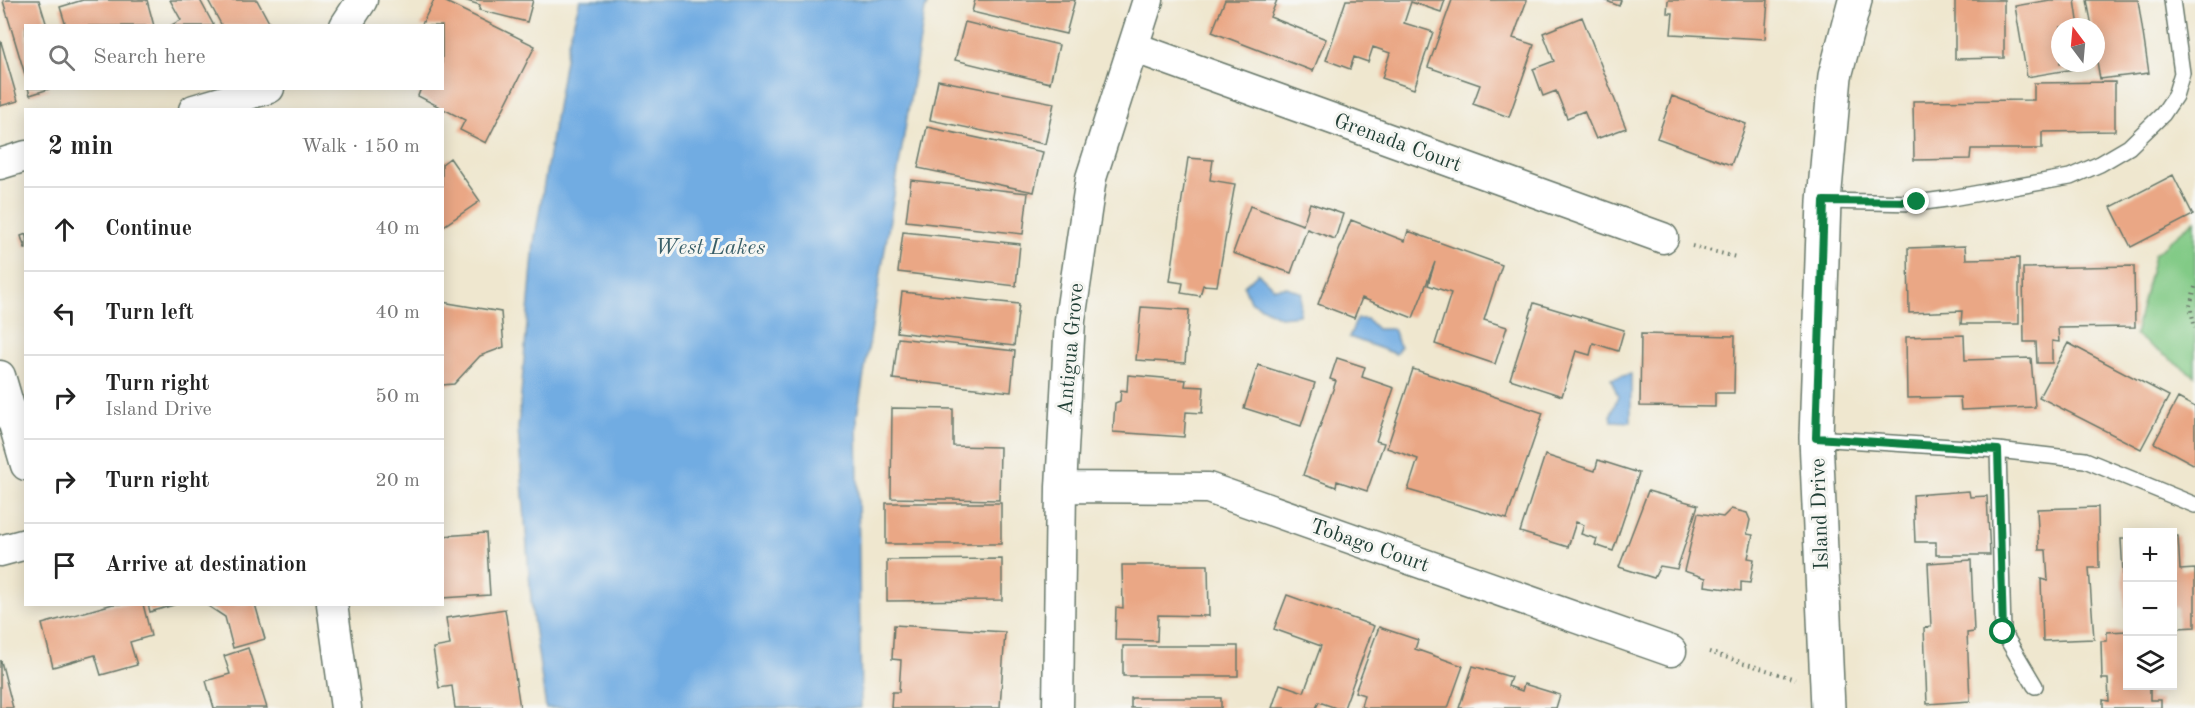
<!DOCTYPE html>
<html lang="en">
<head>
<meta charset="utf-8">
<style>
  body { margin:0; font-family:"Old Standard TT",serif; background:#f6f6f6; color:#222 }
  .controls { position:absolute; right:18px; bottom:18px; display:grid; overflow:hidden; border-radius:0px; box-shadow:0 3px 15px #0003 }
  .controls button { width:54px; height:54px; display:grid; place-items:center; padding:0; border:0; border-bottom:2px solid #e0e0e0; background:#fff; color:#222; font:30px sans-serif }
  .compass { position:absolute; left:2051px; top:18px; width:54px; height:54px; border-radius:50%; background:#fff; box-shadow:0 3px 15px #0003; rotate:344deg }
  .stop { position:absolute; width:18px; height:18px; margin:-14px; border:4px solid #0b8043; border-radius:50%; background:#fff }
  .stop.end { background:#0b8043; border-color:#fff; box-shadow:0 2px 6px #0008 }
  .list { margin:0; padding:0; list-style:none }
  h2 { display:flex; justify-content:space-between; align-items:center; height:78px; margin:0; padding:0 24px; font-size:26px }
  h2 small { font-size:20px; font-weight:400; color:#767676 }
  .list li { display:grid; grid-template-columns:39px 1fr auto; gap:18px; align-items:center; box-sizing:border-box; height:84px; padding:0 24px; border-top:2px solid #e0e0e0 }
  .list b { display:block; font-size:22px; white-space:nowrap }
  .list p { margin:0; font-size:20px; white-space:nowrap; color:#767676 }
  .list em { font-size:20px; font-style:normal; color:#767676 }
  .icon { flex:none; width:33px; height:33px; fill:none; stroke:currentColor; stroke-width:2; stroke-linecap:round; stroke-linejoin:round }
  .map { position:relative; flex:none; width:2195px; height:708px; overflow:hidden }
  .search { position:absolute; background:#fff; box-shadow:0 3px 15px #0003; left:24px; top:24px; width:420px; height:66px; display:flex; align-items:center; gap:15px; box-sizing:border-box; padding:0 21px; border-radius:0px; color:#767676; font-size:22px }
  .panel { position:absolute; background:#fff; box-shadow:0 3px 15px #0003; left:24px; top:108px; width:420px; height:498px; border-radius:0px }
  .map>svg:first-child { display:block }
</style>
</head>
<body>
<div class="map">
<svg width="2195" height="708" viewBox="0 0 2195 708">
  <rect width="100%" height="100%" fill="#f6f6f2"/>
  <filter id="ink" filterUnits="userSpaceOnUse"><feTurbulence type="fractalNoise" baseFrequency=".0167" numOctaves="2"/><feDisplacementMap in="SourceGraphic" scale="12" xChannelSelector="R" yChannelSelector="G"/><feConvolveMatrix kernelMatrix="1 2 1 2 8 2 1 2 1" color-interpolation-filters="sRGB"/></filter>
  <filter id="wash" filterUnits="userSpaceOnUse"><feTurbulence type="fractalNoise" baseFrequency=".008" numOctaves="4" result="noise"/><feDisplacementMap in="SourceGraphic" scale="24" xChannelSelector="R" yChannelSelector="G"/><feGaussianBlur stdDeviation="1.35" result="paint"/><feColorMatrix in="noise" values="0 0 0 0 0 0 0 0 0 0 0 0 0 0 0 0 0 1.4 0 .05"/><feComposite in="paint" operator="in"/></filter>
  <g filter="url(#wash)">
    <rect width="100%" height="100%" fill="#efe7cf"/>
    <!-- green -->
    <path fill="#82ca86" stroke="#50845d" stroke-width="1.5" d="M 2195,220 L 2195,376 L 2135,335 L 2154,255 Z"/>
    <!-- water -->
    <path fill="#71ace2" stroke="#48748b" stroke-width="1.5" d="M 580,0 L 929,0 L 925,10 L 857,416 L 861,708 L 546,708 L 532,612 L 518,429 L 534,243 L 568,42 Z
      M 1258,273 L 1274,288 L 1287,287 L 1302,293 L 1299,315 L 1280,317 L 1250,301 L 1244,286 Z
      M 1357,319 L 1367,319 L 1377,329 L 1393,329 L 1400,347 L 1396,354 L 1349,337 Z
      M 1631,374 L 1631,422 L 1612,421 L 1611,415 L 1618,396 L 1611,379 Z"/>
    <g id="blocks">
      <!-- building -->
      <path fill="#eaa785" d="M 7,0 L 39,0 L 47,26 L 26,26 L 26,78 L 3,1 Z
        M 83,0 L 147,0 L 154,26 L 66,26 L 60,7 Z
        M 170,0 L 200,0 L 214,26 L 170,26 L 181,20 Z
        M 208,0 L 257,0 L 271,26 L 222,26 Z
        M 434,0 L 442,0 L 535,46 L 486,143 L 460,130 L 465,120 L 418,96 L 421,88 L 442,88 L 442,26 L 421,26 Z
        M 464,0 L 533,0 L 527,22 L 479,10 L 480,5 Z
        M 975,0 L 1075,0 L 1066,34 L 972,12 Z
        M 1225,0 L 1277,0 L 1270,17 L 1326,39 L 1313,71 L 1212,32 Z
        M 1346,0 L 1445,0 L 1441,12 L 1411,2 L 1404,23 L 1433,32 L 1414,89 L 1382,78 L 1390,53 L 1373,47 L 1368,62 L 1354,57 L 1350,69 L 1326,60 Z
        M 1452,0 L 1527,0 L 1513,38 L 1534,45 L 1509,117 L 1473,104 L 1480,85 L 1428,67 Z
        M 1604,0 L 1621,0 L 1619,6 Z
        M 1668,0 L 1768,0 L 1765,39 L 1671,34 L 1673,13 L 1667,13 Z
        M 1955,0 L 2004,0 L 2004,58 L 1955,59 Z
        M 2050,0 L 2075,0 L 2079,27 L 2060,27 L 2060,63 L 2085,63 L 2086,67 L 2027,77 L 2015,6 Z
        M 2087,0 L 2138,0 L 2149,73 L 2100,79 L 2096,56 L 2096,27 L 2092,27 Z
        M 1582,17 L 1626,128 L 1596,139 L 1584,111 L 1567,118 L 1556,91 L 1543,96 L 1533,69 L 1554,61 L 1543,33 Z
        M 965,22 L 1059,45 L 1050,83 L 955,60 Z
        M 1,42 L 18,101 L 0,106 L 0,43 Z
        M 938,80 L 1054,103 L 1045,144 L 930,120 Z
        M 2115,82 L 2115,131 L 2042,132 L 2042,149 L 1971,149 L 1970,159 L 1914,160 L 1913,101 L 2034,100 L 2034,83 Z
        M 28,88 L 49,88 L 49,89 L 30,95 Z
        M 1672,96 L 1746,124 L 1731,165 L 1657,138 Z
        M 927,127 L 1043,152 L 1034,192 L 918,168 Z
        M 450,158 L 480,201 L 442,227 L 442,164 Z
        M 1188,158 L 1213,160 L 1210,180 L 1235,184 L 1217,286 L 1203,285 L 1200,296 L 1181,293 L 1183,283 L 1170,281 Z
        M 2173,175 L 2193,215 L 2131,247 L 2111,207 Z
        M 911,180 L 1028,193 L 1023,234 L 906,221 Z
        M 1310,203 L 1343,214 L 1335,239 L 1307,229 L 1291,273 L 1233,253 L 1250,206 L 1303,225 Z
        M 1351,220 L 1405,241 L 1408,231 L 1502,265 L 1484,320 L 1507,327 L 1495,364 L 1435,344 L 1451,293 L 1428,285 L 1435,262 L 1413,318 L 1362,298 L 1354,318 L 1318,304 Z
        M 903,232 L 1020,244 L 1016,286 L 898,272 Z
        M 26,234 L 26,249 L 25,249 L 21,236 Z
        M 1965,246 L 1966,259 L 2019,258 L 2019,324 L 1961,324 L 1962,311 L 1909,313 L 1908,248 Z
        M 2134,266 L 2135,327 L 2058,328 L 2059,342 L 2052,341 L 2052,363 L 2037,363 L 2036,342 L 2024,342 L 2023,268 Z
        M 902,292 L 1019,304 L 1014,346 L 897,332 Z
        M 442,302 L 501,312 L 504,347 L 480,356 L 454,384 L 442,385 Z
        M 1534,303 L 1624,330 L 1618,351 L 1593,343 L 1590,355 L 1576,351 L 1562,396 L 1510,379 Z
        M 1141,307 L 1189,310 L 1185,363 L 1136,360 Z
        M 1641,334 L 1735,336 L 1734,393 L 1715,393 L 1715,407 L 1640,406 Z
        M 1964,335 L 1965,360 L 2031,358 L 2035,407 L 1961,410 L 1960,397 L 1907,398 L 1906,337 Z
        M 898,338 L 1015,351 L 1011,392 L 893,379 Z
        M 2068,343 L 2169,396 L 2141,449 L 2039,397 Z
        M 1337,358 L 1365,367 L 1362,377 L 1394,388 L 1376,441 L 1384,443 L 1367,491 L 1337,481 L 1336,487 L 1303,475 L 1336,381 L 1330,379 Z
        M 1258,365 L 1315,383 L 1301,426 L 1244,408 Z
        M 1413,369 L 1543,413 L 1507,519 L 1408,490 L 1418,459 L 1387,448 Z
        M 1128,375 L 1186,380 L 1185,386 L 1204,387 L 1202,413 L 1186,412 L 1184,437 L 1113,432 L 1115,403 L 1120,401 L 1121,390 L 1127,391 Z
        M 2178,398 L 2195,407 L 2195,465 L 2154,443 Z
        M 892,408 L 953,409 L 953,446 L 1000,447 L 999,500 L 891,498 Z
        M 1545,455 L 1595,471 L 1598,460 L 1639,473 L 1613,551 L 1595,545 L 1597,539 L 1581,534 L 1584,525 L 1576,522 L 1568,547 L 1520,532 Z
        M 1648,491 L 1698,505 L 1677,569 L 1660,566 L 1654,578 L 1619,567 Z
        M 1969,491 L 1970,497 L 1987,496 L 1990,555 L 1936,555 L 1936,542 L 1915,542 L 1913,495 Z
        M 886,503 L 1001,503 L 1001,544 L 886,544 Z
        M 2098,507 L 2099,568 L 2089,568 L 2094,639 L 2043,641 L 2041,579 L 2048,581 L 2046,550 L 2039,550 L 2037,509 Z
        M 1731,509 L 1747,513 L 1750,520 L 1747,534 L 1753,535 L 1748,558 L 1754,559 L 1750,583 L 1741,582 L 1741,591 L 1705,586 L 1706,578 L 1684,571 L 1698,513 L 1723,517 Z
        M 486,533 L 490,595 L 442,598 L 442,536 Z
        M 2172,536 L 2178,536 L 2180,570 L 2195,569 L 2195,627 L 2178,628 L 2177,607 L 2172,607 Z
        M 2121,539 L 2128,539 L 2128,607 L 2125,607 Z
        M 1002,559 L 1002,600 L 887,601 L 887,560 Z
        M 1971,560 L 1974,632 L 1967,633 L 1970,701 L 1927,704 L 1924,628 L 1931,627 L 1928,563 Z
        M 1122,565 L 1208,565 L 1209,616 L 1158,615 L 1157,641 L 1115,640 L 1116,607 L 1123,608 Z
        M 1287,595 L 1374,626 L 1344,708 L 1336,708 L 1319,702 L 1316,708 L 1272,708 L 1280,684 L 1304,692 L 1321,646 L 1274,629 Z
        M 113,604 L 143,604 L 151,636 L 130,642 L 137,665 L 101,675 L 95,655 L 53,667 L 42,624 Z
        M 148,604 L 174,604 L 174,605 L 150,612 Z
        M 205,604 L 255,604 L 265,639 L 233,648 L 225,617 Z
        M 505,609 L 520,708 L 455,708 L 452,686 L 439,688 L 433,648 L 450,645 L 446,618 Z
        M 894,625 L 1005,632 L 1000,708 L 891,708 L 892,692 L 899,692 L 901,660 L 892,659 Z
        M 1379,627 L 1418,640 L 1415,649 L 1463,666 L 1448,708 L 1367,708 L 1361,706 L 1364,695 L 1355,692 Z
        M 2128,631 L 2128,686 L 2150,686 L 2150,700 L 2161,700 L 2161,708 L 2103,708 L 2103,700 L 2109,701 L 2108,679 L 2102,679 L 2101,641 L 2107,641 L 2107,632 Z
        M 1123,646 L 1238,646 L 1238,676 L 1123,676 Z
        M 248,648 L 267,708 L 214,708 L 206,681 L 230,674 L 224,656 Z
        M 0,661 L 1,661 L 13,708 L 0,708 Z
        M 1473,666 L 1511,677 L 1508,686 L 1522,691 L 1524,684 L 1560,695 L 1556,708 L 1459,708 Z
        M 1131,698 L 1221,698 L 1221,708 L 1131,708 Z"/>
    </g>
  </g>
  <g filter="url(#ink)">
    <use href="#blocks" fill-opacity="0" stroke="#68786a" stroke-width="1.5"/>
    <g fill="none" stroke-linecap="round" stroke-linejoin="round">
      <defs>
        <path id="lane" d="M 1824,201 L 1917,203 L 1946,199 L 2070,177 L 2100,164 L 2129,147 L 2163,114 L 2175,96 L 2182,73 L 2172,0
          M 1816,438 L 1998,450 L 2085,460 L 2195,505
          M 1998,450 L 2003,632 L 2035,686"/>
        <path id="street" d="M 345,26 L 362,0
          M 1133,47 L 1663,238
          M 194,110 L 269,88
          M 0,164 L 26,156
          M 0,376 L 26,465
          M 1061,487 L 1208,488 L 1671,651
          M 0,551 L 26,544
          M 332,604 L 346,708
          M 1058,708 L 1061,487 L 1070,320 L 1091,178 L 1148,0"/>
        <path id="secondary" d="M 1828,708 L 1816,438 L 1824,201 L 1835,76 L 1855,0"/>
      </defs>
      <!-- lane casing -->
      <use href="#lane" stroke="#68786a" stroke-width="18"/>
      <!-- street casing -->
      <use href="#street" stroke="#68786a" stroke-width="33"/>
      <!-- secondary casing -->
      <use href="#secondary" stroke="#68786a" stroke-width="36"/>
      <!-- path -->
      <path stroke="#68786a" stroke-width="4" stroke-dasharray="1.5 4.5" stroke-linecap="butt" d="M 1692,246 L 1736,257
        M 2195,287 L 2190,306 L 2195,328
        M 1709,652 L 1795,679"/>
      <!-- lane -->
      <use href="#lane" stroke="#fff" stroke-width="15"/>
      <!-- street -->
      <use href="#street" stroke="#fff" stroke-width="30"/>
      <!-- secondary -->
      <use href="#secondary" stroke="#fff" stroke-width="33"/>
    </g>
  </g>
  <g fill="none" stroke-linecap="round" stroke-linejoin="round" filter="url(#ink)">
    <!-- route -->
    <path stroke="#0b8043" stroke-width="8" d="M 1917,202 L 1824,201 L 1816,438 L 1998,450 L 2003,632"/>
  </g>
  <g text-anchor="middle" stroke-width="6" stroke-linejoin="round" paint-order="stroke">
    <!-- street labels -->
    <g font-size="21" fill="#1f3d34" stroke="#f6f6f2">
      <text transform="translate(1398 142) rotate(20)" y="7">Grenada Court</text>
      <text transform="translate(1070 349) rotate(-85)" y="7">Antigua Grove</text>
      <text transform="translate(1819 514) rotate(-92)" y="7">Island Drive</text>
      <text transform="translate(1370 545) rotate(19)" y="7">Tobago Court</text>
    </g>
    <!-- water labels -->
    <g font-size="22" font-style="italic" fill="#385e68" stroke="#f6f6f2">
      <text x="710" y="254">West Lakes</text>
    </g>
  </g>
</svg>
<div class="controls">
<button>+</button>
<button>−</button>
<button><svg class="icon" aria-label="layers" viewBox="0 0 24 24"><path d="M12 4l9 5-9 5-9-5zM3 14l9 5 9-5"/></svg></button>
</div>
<svg class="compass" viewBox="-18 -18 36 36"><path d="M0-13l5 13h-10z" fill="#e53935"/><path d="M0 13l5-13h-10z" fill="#767676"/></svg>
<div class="stop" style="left:2003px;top:632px"></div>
<div class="stop end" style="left:1917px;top:202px"></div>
<div class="search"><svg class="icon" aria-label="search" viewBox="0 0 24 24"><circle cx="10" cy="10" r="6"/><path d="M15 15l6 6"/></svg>Search here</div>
<section class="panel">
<h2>2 min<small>Walk · 150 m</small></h2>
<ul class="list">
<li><svg class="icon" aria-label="ahead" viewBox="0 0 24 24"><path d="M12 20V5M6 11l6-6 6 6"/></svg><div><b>Continue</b></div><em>40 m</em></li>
<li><svg class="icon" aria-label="left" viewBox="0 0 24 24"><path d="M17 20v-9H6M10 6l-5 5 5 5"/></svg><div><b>Turn left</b></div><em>40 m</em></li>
<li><svg class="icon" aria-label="right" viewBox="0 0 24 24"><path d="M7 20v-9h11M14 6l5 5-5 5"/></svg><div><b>Turn right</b><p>Island Drive</p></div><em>50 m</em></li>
<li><svg class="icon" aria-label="right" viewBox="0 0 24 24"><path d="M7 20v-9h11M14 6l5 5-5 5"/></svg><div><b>Turn right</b></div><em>20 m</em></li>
<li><svg class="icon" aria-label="arrive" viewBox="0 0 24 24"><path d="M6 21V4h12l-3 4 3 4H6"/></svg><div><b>Arrive at destination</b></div></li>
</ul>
</section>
</div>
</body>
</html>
